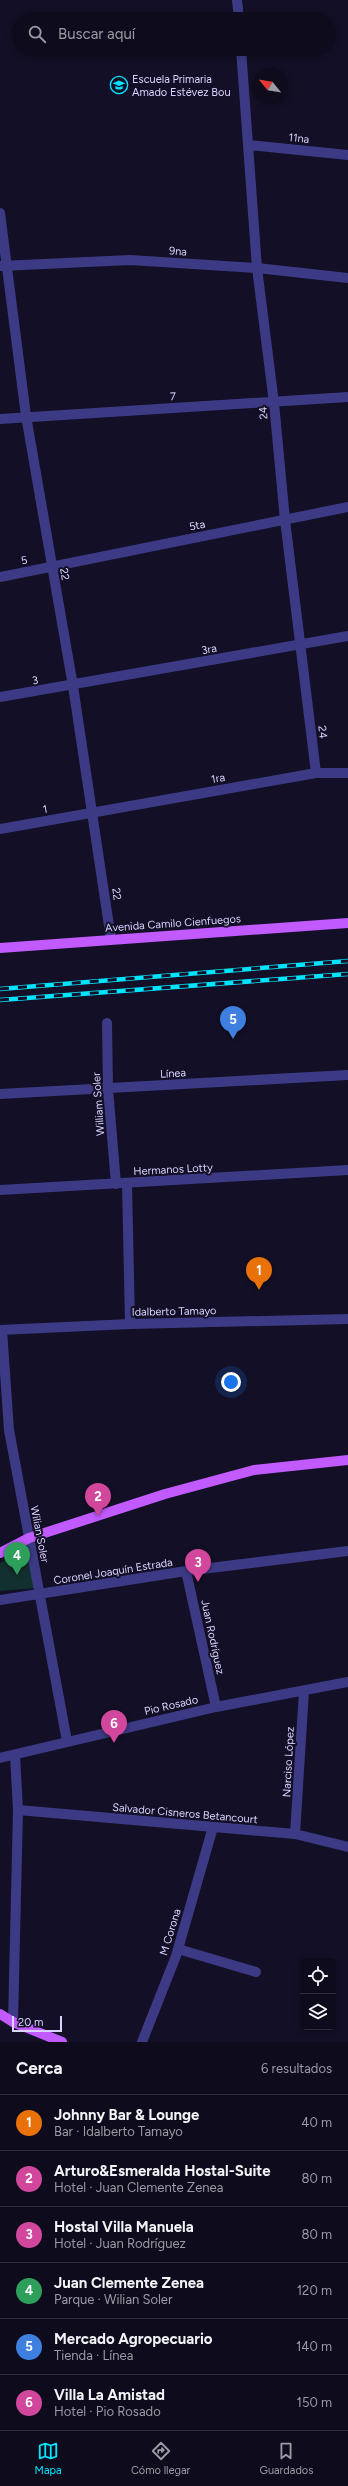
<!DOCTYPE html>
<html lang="es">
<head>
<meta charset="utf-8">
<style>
  body { margin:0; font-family:Figtree,sans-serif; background:#1c1929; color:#f1f3f6 }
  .controls { position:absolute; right:12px; bottom:12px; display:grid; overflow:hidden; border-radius:6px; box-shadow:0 2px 6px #0003 }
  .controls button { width:36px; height:36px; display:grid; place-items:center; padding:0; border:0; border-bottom:1px solid #2e2b3b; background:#0e0b1c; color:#f1f3f6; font:20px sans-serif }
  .compass { position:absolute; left:252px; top:68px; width:36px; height:36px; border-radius:50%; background:#0e0b1c; box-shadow:0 2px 6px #0003; rotate:300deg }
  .scale { position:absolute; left:12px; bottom:10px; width:50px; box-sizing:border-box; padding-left:4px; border:2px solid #d9d4ff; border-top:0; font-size:11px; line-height:14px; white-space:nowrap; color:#d9d4ff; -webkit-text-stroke:3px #130f26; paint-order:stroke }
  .you { position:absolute; left:231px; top:1382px; width:14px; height:14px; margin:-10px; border:3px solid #fff; border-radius:50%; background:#1a73e8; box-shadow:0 0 0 6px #1a73e833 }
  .badge { display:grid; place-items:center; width:26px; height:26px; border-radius:50%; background:#00e5ff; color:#fff; font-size:13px; font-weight:700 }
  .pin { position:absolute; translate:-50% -33px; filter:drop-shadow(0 1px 2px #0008) }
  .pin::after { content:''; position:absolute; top:21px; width:14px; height:12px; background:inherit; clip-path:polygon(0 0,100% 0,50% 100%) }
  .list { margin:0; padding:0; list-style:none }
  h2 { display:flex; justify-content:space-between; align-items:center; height:52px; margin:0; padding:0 16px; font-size:17px }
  h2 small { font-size:13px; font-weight:400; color:#9b9ba3 }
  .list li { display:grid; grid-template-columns:26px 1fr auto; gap:12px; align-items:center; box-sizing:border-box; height:56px; padding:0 16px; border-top:1px solid #2e2b3b }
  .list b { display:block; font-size:15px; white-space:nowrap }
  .list p { margin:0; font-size:13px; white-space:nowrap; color:#9b9ba3 }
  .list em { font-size:13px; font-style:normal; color:#9b9ba3 }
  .icon { flex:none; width:22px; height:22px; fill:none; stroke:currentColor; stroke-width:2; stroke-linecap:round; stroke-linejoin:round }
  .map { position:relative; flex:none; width:348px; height:2042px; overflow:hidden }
  .search { position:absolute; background:#0e0b1c; box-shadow:0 2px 6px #0003; left:12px; right:12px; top:12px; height:44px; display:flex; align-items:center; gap:10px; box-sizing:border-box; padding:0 14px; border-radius:22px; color:#9b9ba3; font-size:15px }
  .sheet { height:388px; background:#0e0b1c }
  nav { display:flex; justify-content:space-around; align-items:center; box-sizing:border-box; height:56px; border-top:1px solid #2e2b3b; background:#0e0b1c; font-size:11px; color:#9b9ba3 }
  nav a { display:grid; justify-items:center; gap:2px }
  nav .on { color:#00e5ff }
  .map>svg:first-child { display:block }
</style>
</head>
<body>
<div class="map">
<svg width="348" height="2042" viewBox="0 0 348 2042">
  <rect width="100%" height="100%" fill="#130f26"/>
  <!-- green -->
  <path fill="#12302f" d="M 29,1547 L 36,1588 L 0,1591 L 0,1563 Z"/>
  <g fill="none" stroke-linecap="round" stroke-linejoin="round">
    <!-- minor -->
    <path stroke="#3d3a85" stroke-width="10" d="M 237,0 L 239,19
      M 241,49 L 257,268 L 274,403 L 285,520 L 316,773
      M 248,145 L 348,155
      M 0,213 L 26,416 L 73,686 L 111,939
      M 1,266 L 130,260 L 257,268 L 348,278
      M 0,419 L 348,397
      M 0,577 L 348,507
      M 0,697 L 348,636
      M 0,829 L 316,773 L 348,773
      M 107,1023 L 108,1089 L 116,1184
      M 0,1094 L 348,1075
      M 127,1184 L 130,1324
      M 0,1190 L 348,1170
      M 0,1330 L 130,1324 L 348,1319
      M 2,1330 L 9,1430 L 67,1741
      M 186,1571 L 216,1707
      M 0,1600 L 186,1571 L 348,1551
      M 0,1758 L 216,1707 L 348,1682
      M 18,1810 L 295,1834 L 348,1847
      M 295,1834 L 304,1691
      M 178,1949 L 256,1972
      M 13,2022 L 18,1810 L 15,1755
      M 142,2042 L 176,1956 L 213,1827"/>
    <!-- major -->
    <path stroke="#c25bff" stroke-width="10" d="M 0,948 L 348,923
      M 0,1553 L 29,1538 L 165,1494 L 254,1470 L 348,1460
      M 0,2014 L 13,2022 L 62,2042"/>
    <defs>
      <path id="rail" d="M 0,989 L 348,961
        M 0,1000 L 348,974"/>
    </defs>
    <!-- rail casing -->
    <use href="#rail" stroke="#00e5ff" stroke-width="4.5"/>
    <!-- rail -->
    <use href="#rail" stroke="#130f26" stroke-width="3" stroke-dasharray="9" stroke-linecap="butt"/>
  </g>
  <!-- icons -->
  <defs>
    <symbol id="school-ring" viewBox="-11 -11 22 22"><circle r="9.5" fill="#130f26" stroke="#00e5ff" stroke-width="1.5"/><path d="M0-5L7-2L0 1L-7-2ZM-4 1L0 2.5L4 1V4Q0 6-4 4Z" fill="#00e5ff"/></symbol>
  </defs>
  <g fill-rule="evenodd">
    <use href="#school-ring" x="109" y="75" width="20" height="20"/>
  </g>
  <g text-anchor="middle" stroke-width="4" stroke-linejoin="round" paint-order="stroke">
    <!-- poi labels -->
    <g font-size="11" fill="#d9d4ff" stroke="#130f26" text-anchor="start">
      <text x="132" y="83">Escuela Primaria<tspan x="132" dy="13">Amado Estévez Bou</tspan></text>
    </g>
    <!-- street labels -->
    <g font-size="11" fill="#d9d4ff" stroke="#130f26">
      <text transform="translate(299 138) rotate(6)" y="4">11na</text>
      <text transform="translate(178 251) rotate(4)" y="4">9na</text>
      <text transform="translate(173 396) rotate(-3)" y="4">7</text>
      <text transform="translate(263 413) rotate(-95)" y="4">24</text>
      <text transform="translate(197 525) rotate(-11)" y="4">5ta</text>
      <text transform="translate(24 560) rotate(-11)" y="4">5</text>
      <text transform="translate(65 574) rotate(80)" y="4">22</text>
      <text transform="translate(209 649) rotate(-10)" y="4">3ra</text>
      <text transform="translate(35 680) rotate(-9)" y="4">3</text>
      <text transform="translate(323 732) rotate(83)" y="4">24</text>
      <text transform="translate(218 778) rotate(-10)" y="4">1ra</text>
      <text transform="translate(45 809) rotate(-10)" y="4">1</text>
      <text transform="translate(117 894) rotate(82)" y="4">22</text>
      <text transform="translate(173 923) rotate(-4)" y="4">Avenida Camilo Cienfuegos</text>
      <text transform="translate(173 1073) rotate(-3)" y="4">Línea</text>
      <text transform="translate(98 1104) rotate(-94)" y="4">William Soler</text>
      <text transform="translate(173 1169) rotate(-3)" y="4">Hermanos Lotty</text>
      <text transform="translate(174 1311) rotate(-1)" y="4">Idalberto Tamayo</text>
      <text transform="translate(40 1534) rotate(79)" y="4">Wilian Soler</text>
      <text transform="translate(113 1571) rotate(-9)" y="4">Coronel Joaquín Estrada</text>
      <text transform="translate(213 1637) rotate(78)" y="4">Juan Rodríguez</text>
      <text transform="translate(171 1705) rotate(-13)" y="4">Pio Rosado</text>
      <text transform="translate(288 1762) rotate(-87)" y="4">Narciso López</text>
      <text transform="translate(185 1813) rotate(5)" y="4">Salvador Cisneros Betancourt</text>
      <text transform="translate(170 1932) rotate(-73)" y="4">M Corona</text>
    </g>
  </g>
</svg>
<div class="controls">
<button><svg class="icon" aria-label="locate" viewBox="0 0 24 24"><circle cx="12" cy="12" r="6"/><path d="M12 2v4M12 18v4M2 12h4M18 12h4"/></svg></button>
<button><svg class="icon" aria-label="layers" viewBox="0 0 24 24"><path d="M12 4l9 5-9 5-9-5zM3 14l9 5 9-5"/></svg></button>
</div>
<svg class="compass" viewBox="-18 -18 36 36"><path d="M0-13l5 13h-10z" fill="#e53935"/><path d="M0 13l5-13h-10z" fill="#9b9ba3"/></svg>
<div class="scale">20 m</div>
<div class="you"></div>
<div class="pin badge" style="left:259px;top:1290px;background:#e8710a">1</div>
<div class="pin badge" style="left:98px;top:1516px;background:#d1479c">2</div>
<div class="pin badge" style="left:198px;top:1582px;background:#d1479c">3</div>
<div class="pin badge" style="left:17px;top:1575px;background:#2e9e5b">4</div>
<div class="pin badge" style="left:233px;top:1039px;background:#3f7fe0">5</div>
<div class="pin badge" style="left:114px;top:1743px;background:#d1479c">6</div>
<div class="search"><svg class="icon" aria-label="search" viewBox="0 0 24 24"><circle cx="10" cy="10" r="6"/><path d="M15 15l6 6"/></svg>Buscar aquí</div>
</div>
<section class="sheet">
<h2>Cerca<small>6 resultados</small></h2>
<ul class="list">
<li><span class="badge" style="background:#e8710a">1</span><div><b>Johnny Bar &amp; Lounge</b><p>Bar · Idalberto Tamayo</p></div><em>40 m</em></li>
<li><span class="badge" style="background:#d1479c">2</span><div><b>Arturo&amp;Esmeralda Hostal-Suite</b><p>Hotel · Juan Clemente Zenea</p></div><em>80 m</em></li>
<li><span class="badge" style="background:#d1479c">3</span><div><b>Hostal Villa Manuela</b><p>Hotel · Juan Rodríguez</p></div><em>80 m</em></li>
<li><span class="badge" style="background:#2e9e5b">4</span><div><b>Juan Clemente Zenea</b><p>Parque · Wilian Soler</p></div><em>120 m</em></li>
<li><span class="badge" style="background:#3f7fe0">5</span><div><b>Mercado Agropecuario</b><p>Tienda · Línea</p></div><em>140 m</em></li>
<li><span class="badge" style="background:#d1479c">6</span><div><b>Villa La Amistad</b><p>Hotel · Pio Rosado</p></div><em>150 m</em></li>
</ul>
</section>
<nav>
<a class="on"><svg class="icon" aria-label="map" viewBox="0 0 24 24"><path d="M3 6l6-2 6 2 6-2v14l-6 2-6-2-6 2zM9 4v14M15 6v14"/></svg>Mapa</a>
<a><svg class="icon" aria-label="directions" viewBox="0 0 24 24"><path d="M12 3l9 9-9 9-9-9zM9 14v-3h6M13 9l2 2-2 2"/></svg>Cómo llegar</a>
<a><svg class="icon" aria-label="saved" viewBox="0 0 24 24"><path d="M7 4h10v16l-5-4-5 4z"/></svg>Guardados</a>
</nav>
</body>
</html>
